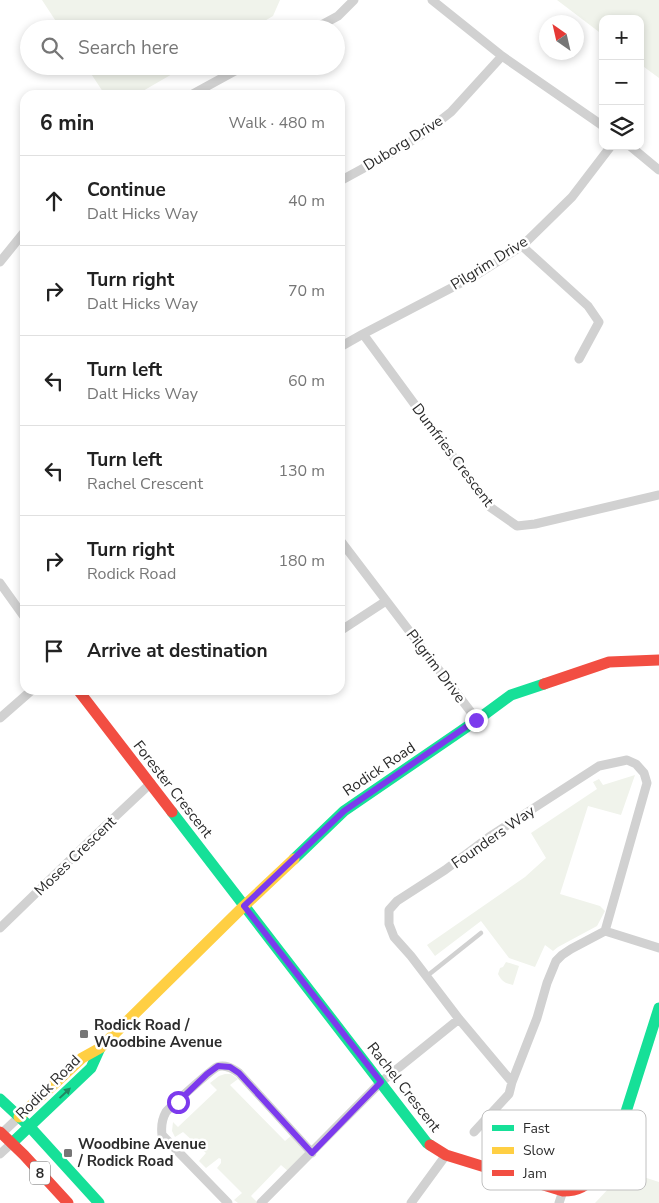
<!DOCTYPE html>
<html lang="en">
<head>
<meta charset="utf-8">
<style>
  body { margin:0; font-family:"Nunito Sans",sans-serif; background:#f6f6f6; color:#222 }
  .controls { position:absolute; right:15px; top:15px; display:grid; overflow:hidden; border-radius:10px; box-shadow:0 2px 8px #0003 }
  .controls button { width:45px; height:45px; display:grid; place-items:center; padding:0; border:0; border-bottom:1px solid #e0e0e0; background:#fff; color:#222; font:25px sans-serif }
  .compass { position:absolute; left:539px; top:15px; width:45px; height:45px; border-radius:50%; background:#fff; box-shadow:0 2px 8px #0003; rotate:326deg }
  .stop { position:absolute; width:15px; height:15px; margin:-11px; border:4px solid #7c3aed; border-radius:50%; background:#fff }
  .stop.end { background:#7c3aed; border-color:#fff; box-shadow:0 1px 5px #0008 }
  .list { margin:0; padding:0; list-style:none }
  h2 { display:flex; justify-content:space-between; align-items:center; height:65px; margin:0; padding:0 20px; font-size:21px }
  h2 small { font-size:16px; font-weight:400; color:#767676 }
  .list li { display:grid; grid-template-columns:32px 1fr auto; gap:15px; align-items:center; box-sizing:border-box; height:90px; padding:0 20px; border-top:1px solid #e0e0e0 }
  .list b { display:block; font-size:19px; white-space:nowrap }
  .list p { margin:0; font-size:16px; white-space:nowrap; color:#767676 }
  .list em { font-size:16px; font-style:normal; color:#767676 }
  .icon { flex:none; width:28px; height:28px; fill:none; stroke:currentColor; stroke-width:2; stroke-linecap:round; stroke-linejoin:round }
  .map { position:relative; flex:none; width:659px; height:1203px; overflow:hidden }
  .search { position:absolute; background:#fff; box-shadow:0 2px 8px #0003; left:20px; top:20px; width:325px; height:55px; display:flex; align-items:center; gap:12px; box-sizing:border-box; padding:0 18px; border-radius:28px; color:#767676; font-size:19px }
  .panel { position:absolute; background:#fff; box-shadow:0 2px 8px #0003; left:20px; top:90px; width:325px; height:605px; border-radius:15px }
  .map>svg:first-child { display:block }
</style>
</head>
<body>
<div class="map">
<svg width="659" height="1203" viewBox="0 0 659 1203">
  <rect width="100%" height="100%" fill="#fff"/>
  <!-- green -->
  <path fill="#f0f3eb" d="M 42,0 L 280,0 L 273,16 L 251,29 L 61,29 Z
    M 557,0 L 659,0 L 659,78 L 640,64 L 640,19 L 603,19 L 603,35 Z
    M 86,66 L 186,66 L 136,95 L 105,95 Z
    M 635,775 L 621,815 L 588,806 L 560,894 L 600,906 L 605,911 L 597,926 L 558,947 L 553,951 L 545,945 L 535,967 L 509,958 L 481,921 L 435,956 L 427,945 L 525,877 L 546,858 L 531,833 L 597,789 L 593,782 L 599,779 L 603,785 Z
    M 506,962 L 519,966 L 513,985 C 505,983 502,982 498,974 L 500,968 L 503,967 Z
    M 225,1074 L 231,1074 L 238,1079 L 230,1085 L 285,1141 L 292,1135 L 307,1153 L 289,1172 L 281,1165 L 251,1196 L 258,1203 L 238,1203 L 234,1200 L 242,1193 L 217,1168 L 221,1163 L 221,1159 L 219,1158 L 206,1168 L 199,1161 L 206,1153 L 183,1132 L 175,1137 L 172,1131 L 173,1122 L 178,1127 L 217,1090 L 210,1083 L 219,1076 Z
    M 625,1171 L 659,1182 L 659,1203 L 595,1203 Z"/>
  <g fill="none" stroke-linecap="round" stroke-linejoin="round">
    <!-- lane -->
    <path stroke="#d1d1d1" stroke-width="4.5" d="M 427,976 L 481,933"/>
    <!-- street -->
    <path stroke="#d1d1d1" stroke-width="9" d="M 432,0 L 502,56 L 603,126
      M 314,29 L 338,16 L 354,0
      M 191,95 L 244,66
      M 630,146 L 659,170
      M 340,181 L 395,151 L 423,134 L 451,112 L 502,56
      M 522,246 L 588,306 L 599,322 L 579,359
      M 0,262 L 25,231
      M 363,334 L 490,507 L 517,526 L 535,524 L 659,495
      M 340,347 L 363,334 L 478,274 L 522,246 L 572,197 L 611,146
      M 340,540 L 477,720
      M 0,583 L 25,618
      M 340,631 L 386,601
      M 0,718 L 32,690
      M 0,928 L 101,830 L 151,783
      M 512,1082 L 459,1019 L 411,956 L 394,937 L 389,924 L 389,910 L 397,901 L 445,870 L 489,837 L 599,766 L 627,760 L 636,764 L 644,773 L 647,783 L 605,931
      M 474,1132 L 509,1094 L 512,1082 L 537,1018 L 547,983 L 556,961 L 562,955 L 571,949 L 605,931 L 659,948
      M 0,1135 L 19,1117
      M 0,1154 L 12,1143
      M 228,1203 L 162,1135 C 161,1127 162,1119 166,1112 C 171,1106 211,1070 217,1067 C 225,1064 232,1068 239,1073 L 312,1153
      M 261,1203 L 381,1082 L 459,1019
      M 411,1203 L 446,1155
      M 559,1203 L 563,1191"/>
    <!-- fast -->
    <path stroke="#16e098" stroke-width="11" d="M 172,812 L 427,1143 L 430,1145
      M 294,859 L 344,811 L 477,720 L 511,695 L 544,684
      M 0,1099 L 29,1126 L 99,1203
      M 12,1143 L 91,1068 L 100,1048
      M 596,1175 L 611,1159 L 659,1008"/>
    <!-- slow -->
    <path stroke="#ffcf43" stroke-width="11" d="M 19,1117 L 82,1058 L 100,1048 L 244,906 L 294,859"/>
    <!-- jam -->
    <path stroke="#f24e42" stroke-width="11" d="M 544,684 L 609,662 L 659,660
      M 78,690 L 172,812
      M 0,1132 L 24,1155 L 68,1203
      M 430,1145 L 446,1155 L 563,1191 C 579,1191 586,1186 596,1175"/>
  </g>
  <!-- one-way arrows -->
  <defs><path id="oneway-solid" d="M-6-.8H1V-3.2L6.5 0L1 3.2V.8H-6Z" transform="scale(1.25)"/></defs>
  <use fill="#218662" href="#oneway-solid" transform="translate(65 1093) rotate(-43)"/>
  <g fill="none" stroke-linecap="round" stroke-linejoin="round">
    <!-- route -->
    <path stroke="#7c3aed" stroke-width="6" d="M 178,1102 L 207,1074 L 218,1066 L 230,1067 L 239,1073 L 312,1153 L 381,1082 L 244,906 L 344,811 L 476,720"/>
  </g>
  <!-- markers -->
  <g fill="#767676" stroke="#fff" stroke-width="2">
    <rect x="79" y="1029" width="10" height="10" rx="2.5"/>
    <rect x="63" y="1148" width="10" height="10" rx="2.5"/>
  </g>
  <g text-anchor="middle" stroke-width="5" stroke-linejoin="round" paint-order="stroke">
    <!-- shield labels -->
    <rect fill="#fff" stroke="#6b6b6b" stroke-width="1" x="30" y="1161.5" width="20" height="23" rx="4"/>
    <g font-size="14" font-weight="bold" fill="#2c2c2c">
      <text x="40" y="1178">8</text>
    </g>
    <!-- street labels -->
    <g font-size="15" fill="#2c2c2c" stroke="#fff">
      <text transform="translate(403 143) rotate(-32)" y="5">Duborg Drive</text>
      <text transform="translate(489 263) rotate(-32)" y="5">Pilgrim Drive</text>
      <text transform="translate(453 455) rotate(53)" y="5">Dumfries Crescent</text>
      <text transform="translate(436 666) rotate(53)" y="5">Pilgrim Drive</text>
      <text transform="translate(379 769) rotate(-34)" y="5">Rodick Road</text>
      <text transform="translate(173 789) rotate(52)" y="5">Forester Crescent</text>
      <text transform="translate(493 837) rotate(-35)" y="5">Founders Way</text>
      <text transform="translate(75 856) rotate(-44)" y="5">Moses Crescent</text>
      <text transform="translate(48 1087) rotate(-45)" y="5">Rodick Road</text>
      <text transform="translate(404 1087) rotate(52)" y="5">Rachel Crescent</text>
    </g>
    <!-- poi labels -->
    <g font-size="15" font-weight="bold" fill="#2c2c2c" stroke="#fff" text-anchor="start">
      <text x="94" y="1030">Rodick Road /<tspan x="94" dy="17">Woodbine Avenue</tspan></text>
      <text x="78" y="1149">Woodbine Avenue<tspan x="78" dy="17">/ Rodick Road</tspan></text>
    </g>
  </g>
  <!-- legend -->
  <rect x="482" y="1110" width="164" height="80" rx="8" fill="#fff" stroke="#c0c0c0" stroke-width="1"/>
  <rect x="492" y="1125" width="22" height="6" fill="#16e098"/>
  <rect x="492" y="1147" width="22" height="7" fill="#ffcf43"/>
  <rect x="492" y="1170" width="22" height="6" fill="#f24e42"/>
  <g font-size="14" fill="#2c2c2c">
    <text x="523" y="1133">Fast</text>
    <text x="523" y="1155">Slow</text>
    <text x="523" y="1178">Jam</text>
  </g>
</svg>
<div class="controls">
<button>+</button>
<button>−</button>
<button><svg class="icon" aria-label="layers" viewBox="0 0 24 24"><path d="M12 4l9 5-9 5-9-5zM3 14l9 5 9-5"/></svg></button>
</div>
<svg class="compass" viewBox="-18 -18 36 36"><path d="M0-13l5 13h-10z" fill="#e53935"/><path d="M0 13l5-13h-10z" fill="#767676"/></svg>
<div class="stop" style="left:178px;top:1102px"></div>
<div class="stop end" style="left:476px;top:720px"></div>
<div class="search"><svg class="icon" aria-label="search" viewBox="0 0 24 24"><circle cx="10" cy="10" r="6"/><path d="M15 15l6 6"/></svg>Search here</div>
<section class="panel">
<h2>6 min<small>Walk · 480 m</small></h2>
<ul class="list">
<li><svg class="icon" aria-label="ahead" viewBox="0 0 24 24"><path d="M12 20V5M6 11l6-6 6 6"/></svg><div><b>Continue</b><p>Dalt Hicks Way</p></div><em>40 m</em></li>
<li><svg class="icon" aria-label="right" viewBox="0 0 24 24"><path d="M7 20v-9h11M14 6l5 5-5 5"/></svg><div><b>Turn right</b><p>Dalt Hicks Way</p></div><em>70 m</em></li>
<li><svg class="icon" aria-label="left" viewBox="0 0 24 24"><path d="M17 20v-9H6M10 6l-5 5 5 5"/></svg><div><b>Turn left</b><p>Dalt Hicks Way</p></div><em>60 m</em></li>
<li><svg class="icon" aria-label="left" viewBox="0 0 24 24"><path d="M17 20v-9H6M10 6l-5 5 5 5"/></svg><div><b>Turn left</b><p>Rachel Crescent</p></div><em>130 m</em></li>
<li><svg class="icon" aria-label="right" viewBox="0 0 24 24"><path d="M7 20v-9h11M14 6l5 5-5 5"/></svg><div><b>Turn right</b><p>Rodick Road</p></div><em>180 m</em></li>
<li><svg class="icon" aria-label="arrive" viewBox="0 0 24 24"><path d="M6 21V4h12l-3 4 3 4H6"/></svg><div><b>Arrive at destination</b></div></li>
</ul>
</section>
</div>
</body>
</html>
